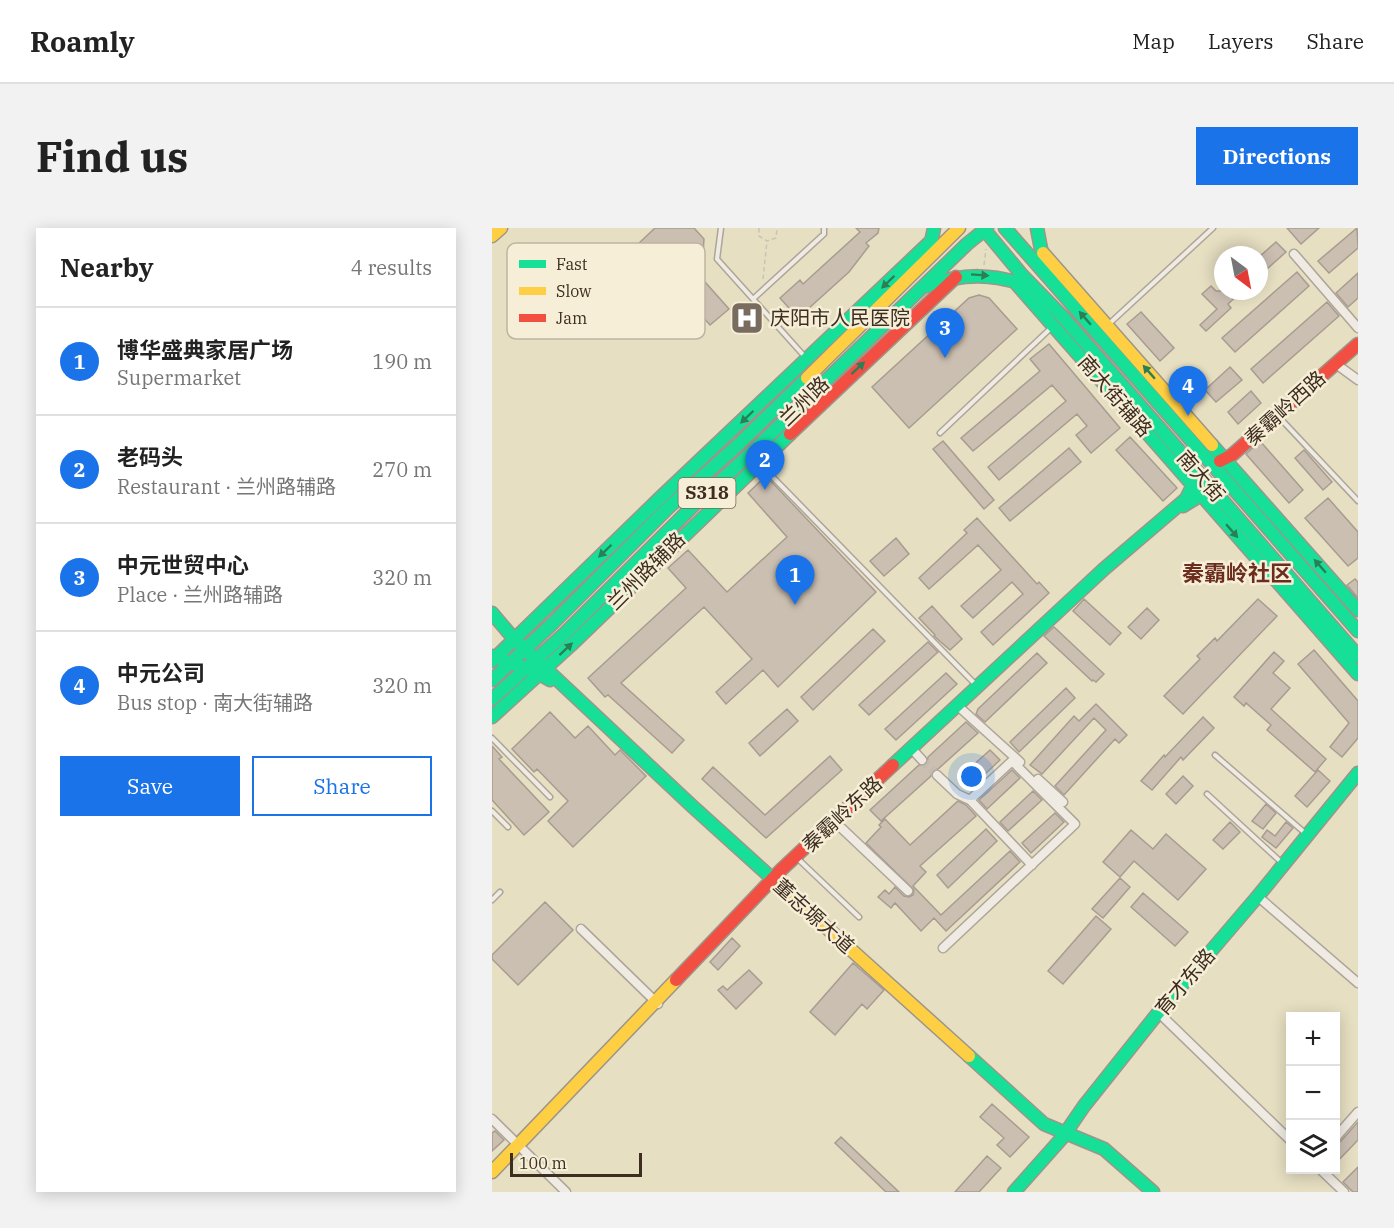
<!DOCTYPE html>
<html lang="en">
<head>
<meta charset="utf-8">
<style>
  body { margin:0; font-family:"IBM Plex Serif","Noto Sans SC",serif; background:#f2f2f2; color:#222 }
  .controls { position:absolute; right:18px; bottom:18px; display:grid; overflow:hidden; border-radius:0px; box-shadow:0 3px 15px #0003 }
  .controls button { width:54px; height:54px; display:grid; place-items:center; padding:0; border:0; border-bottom:2px solid #e0e0e0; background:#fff; color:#222; font:30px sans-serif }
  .compass { position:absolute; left:722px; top:18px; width:54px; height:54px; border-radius:50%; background:#fff; box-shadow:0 3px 15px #0003; rotate:148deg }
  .scale { position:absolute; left:18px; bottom:15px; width:132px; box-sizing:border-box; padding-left:6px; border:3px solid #3d2e20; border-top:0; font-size:16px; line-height:21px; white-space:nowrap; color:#3d2e20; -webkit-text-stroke:4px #f7eed8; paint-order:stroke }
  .you { position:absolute; left:480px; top:549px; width:21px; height:21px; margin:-15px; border:4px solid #fff; border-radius:50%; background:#1a73e8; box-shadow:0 0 0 9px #1a73e833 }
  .badge { display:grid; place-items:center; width:39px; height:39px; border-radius:50%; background:#1a73e8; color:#fff; font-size:20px; font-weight:700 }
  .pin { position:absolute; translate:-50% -50px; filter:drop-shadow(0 2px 3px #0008) }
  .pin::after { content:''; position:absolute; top:32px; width:21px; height:18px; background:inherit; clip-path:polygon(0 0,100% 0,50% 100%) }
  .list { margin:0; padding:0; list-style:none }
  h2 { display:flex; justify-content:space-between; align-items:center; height:78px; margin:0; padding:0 24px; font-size:26px }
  h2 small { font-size:20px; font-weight:400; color:#767676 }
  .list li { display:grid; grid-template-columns:39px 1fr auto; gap:18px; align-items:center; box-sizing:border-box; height:108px; padding:0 24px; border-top:2px solid #e0e0e0 }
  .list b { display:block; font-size:22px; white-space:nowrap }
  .list p { margin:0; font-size:20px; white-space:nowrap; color:#767676 }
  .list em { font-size:20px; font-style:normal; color:#767676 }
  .actions { display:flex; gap:12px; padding:18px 24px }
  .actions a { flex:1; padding:14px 0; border:2px solid #1a73e8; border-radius:0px; text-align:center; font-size:21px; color:#1a73e8 }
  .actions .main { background:#1a73e8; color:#fff }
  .icon { flex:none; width:33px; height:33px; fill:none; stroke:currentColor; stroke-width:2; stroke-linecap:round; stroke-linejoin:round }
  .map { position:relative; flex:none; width:866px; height:964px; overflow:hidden; border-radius:0px }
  header { display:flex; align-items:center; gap:36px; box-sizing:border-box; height:84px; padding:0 30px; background:#fff; border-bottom:2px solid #e0e0e0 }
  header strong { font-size:28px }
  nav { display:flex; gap:33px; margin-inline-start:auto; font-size:21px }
  .intro { display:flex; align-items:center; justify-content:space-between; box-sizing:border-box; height:144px; padding:0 36px }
  h1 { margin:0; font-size:42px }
  .button { padding:15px 27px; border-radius:0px; background:#1a73e8; color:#fff; font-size:21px; font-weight:700 }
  main { display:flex; gap:36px; padding:0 36px }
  aside { flex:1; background:#fff; border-radius:0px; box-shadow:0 3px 15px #0003 }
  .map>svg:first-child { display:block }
</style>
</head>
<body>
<header>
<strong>Roamly</strong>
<nav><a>Map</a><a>Layers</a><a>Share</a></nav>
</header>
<div class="intro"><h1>Find us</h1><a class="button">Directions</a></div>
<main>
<aside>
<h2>Nearby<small>4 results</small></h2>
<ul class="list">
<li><span class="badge">1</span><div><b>博华盛典家居广场</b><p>Supermarket</p></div><em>190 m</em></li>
<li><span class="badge">2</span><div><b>老码头</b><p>Restaurant · 兰州路辅路</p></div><em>270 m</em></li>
<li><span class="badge">3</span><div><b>中元世贸中心</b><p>Place · 兰州路辅路</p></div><em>320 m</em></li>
<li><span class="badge">4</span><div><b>中元公司</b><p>Bus stop · 南大街辅路</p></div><em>320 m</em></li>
</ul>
<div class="actions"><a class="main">Save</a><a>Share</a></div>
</aside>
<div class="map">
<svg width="866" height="964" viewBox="0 0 866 964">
  <rect width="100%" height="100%" fill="#e7e0d1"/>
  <!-- farmland -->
  <path fill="#e6dfc2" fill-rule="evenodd" d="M 0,0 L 866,0 L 866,964 L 0,964 ZM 731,27 L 767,27 L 767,63 L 731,63 ZM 798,788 L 844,788 L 844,942 L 798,942 Z"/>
  <!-- building -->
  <path fill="#cbbfb2" stroke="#a89c90" stroke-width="1.5" d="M 163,0 L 202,0 L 212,11 L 211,26 L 198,37 L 237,81 L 218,97 L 146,16 Z
    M 364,0 L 387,0 L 386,5 L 374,15 L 377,18 L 357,44 L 306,90 L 288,70 L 308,52 L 311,56 L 368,4 Z
    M 795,0 L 827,0 L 809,16 Z
    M 865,0 L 866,20 L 837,45 L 826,33 Z
    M 784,14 L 794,24 L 767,48 L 767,29 Z
    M 805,44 L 817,58 L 743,124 L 730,110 Z
    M 866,45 L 866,70 L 856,79 L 844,65 Z
    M 719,58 L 724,63 L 750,63 L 736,76 L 739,80 L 714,103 L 708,97 L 725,81 L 710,66 Z
    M 487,67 L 497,70 L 525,101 L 417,200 L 380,159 L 477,70 Z
    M 835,74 L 847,88 L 771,155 L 759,141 Z
    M 649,84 L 682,120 L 668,133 L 635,96 Z
    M 557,116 L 628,200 L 599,225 L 584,207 L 595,198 L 585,186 L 507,252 L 496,239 L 574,173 L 560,157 L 481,223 L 469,210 L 548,143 L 538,131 Z
    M 738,139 L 750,152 L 724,174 L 713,162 Z
    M 759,163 L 769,175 L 746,196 L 736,184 Z
    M 638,209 L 685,260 L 671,273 L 624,222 Z
    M 451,213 L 502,272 L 492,281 L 441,221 Z
    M 768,213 L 811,262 L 797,275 L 754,226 Z
    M 577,220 L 589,234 L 518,293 L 507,280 Z
    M 812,222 L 840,254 L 831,262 L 803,230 Z
    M 274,248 L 384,364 L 286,459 L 271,442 L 234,476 L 224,464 L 260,431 L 212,379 L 129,455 L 192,512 L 180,525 L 116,467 L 113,469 L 96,450 L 194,360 L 176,340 L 196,322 L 235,364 L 295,309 L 256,265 Z
    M 836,270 L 866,304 L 866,330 L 856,338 L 813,290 Z
    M 485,290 L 545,356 L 547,354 L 557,365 L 501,417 L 489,404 L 531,366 L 520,354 L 481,390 L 469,378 L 509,342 L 486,317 L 437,361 L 427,350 L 475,305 L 472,302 Z
    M 404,310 L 417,326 L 392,348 L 378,333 Z
    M 863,351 L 866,354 L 866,370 L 855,357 Z
    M 592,371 L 629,405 L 618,417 L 581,383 Z
    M 766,371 L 785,388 L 691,486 L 672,468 L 708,431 L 705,428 L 723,410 L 725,413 Z
    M 440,378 L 470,411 L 458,422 L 442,408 L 443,407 L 427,390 Z
    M 655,380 L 667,392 L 649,411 L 636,399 Z
    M 562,399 L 612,446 L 604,454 L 601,452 L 600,453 L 552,408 Z
    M 381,401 L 393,413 L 321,482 L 309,469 Z
    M 436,414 L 446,424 L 377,487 L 367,477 Z
    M 822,422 L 866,473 L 866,510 L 850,529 L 838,519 L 857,495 L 806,436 Z
    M 782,424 L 792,433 L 781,445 L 798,460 L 779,481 L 834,531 L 823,544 L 775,502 L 779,497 L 754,475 L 752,478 L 742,469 Z
    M 545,425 L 555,435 L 493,494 L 484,486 L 486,481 Z
    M 454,445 L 465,456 L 404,512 L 393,501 Z
    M 574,460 L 583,470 L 527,524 L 518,514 Z
    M 604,476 L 635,507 L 627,515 L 623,511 L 572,567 L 563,558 L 614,502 L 602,490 L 550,546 L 538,537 L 582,488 L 587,493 Z
    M 295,481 L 306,493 L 268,528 L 257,515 Z
    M 58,484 L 83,510 L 96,498 L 123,527 L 128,522 L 154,548 L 81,619 L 56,593 L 76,573 L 45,541 L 42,544 L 20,521 Z
    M 711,489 L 722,500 L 691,532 L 689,529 L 660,562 L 649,553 L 672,527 L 673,529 Z
    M 474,494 L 486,505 L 446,541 L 441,542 L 439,548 L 389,593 L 378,582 L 427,537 L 435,536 L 436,529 Z
    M 0,518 L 10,529 L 7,531 L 57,584 L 32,607 L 0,572 Z
    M 498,522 L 508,532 L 478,560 L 468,549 Z
    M 338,528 L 350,542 L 274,610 L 210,551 L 221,539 L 273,587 Z
    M 520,542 L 528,550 L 495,581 L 487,572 Z
    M 826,542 L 838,553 L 815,579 L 803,568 Z
    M 691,548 L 701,558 L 684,576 L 674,566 Z
    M 541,563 L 550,572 L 516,603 L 508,594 Z
    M 466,573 L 474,577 L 484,588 L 428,638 L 434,644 L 421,658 L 449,687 L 518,623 L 528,634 L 454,703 L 442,690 L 429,703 L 403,675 L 399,680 L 386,669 L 393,662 L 397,666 L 403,659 L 412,668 L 417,669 L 421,667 L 422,662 L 374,615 L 389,599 L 387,597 L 393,591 L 418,617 Z
    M 774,576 L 784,585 L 771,601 L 760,593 Z
    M 563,585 L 572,594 L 539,625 L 530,615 Z
    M 738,594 L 748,604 L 731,621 L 721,612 Z
    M 794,594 L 801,600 L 784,620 L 770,609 L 775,602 L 783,608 Z
    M 494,601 L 505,613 L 456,660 L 445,647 Z
    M 639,602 L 661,621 L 674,606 L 714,641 L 686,672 L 642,633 L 628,649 L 611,634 Z
    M 628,650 L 638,659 L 611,690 L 600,681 Z
    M 651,665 L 696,704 L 683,718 L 639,679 Z
    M 53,674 L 81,702 L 26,757 L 0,731 L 0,727 Z
    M 604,688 L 619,701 L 571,756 L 556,743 Z
    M 240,710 L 248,718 L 226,742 L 218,734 Z
    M 361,735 L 392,762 L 375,781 L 370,776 L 343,807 L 318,784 Z
    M 257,742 L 270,755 L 244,781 L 226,762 L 231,758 L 235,762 Z
    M 500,876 L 537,909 L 518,929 L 505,917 L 512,910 L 488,889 Z
    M 866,894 L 866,912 L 843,936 L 843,915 L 849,913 Z
    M 3,903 L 12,912 L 0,923 L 0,905 Z
    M 349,909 L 407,964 L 394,964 L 343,915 Z
    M 495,928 L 509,940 L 487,964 L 463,964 Z
    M 866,939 L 866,964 L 861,964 L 851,954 Z"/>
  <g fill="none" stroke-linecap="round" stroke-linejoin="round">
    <!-- street-tunnel -->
    <path stroke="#c5bcae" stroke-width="8" stroke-dasharray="8 4" stroke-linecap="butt" d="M 430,532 L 445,547"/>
    <defs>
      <path id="lane" d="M 229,0 L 225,31 L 314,130
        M 261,71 L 332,6 L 332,0
        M 618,95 L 721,0
        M 786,188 L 866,273
        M 448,205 L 559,100
        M 269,237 L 484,457
        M 0,510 L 58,569
        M 723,527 L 813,605
        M 715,566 L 789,634
        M 0,583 L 16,599
        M 304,629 L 367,689
        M 0,672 L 8,664"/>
      <path id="street" d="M 802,26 L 866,100
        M 844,136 L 866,152
        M 466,478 L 528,534
        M 420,521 L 430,532
        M 445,547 L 465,566 L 478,572 L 540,637
        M 546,551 L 571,574
        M 342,593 L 416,663
        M 770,672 L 866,755
        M 89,701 L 166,776
        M 451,720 L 583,596 L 520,533 L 478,572
        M 670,788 L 798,912
        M 0,891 L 74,964
        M 844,909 L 866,884
        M 829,942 L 852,964"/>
      <path id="fast" d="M 491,0 L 530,47 L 571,89 L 866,428
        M 513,0 L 866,403
        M 545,0 L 549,21 L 559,48
        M 430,32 L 440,10 L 442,0
        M 522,53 L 866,446
        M 435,58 C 471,45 502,45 538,59
        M 720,217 L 866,382
        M 691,278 L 709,267 L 724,265
        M 0,385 L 22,411 L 200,578 L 295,664
        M 0,428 L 44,444 L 58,452
        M 0,433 L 168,270 L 437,15
        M 0,452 L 61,395 L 177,279 L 248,215 L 315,150
        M 0,471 L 72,406 L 206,273 L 258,226 L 475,16 L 495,0
        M 0,489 L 79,417 L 298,206
        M 401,537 L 612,341 L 694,271 L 700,259 L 701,239
        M 477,828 L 552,896 L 612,921 L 661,964
        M 522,964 L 570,910 L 592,878 L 666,785 L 766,668 L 866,545"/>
      <path id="slow" d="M 0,8 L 9,0
        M 551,25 L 720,217
        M 315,150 L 467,0
        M 295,664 L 477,828
        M 0,944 L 184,752"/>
      <path id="jam" d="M 298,206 L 464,49
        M 728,233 L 740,227 L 866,116
        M 184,752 L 290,641 L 401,537"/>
    </defs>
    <!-- lane casing -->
    <use href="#lane" stroke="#ada599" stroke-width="7"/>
    <!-- street casing -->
    <use href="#street" stroke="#ada599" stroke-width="11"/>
    <!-- fast casing -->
    <use href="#fast" stroke="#9c958a" stroke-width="15"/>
    <!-- slow casing -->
    <use href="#slow" stroke="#9c958a" stroke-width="15"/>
    <!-- jam casing -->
    <use href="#jam" stroke="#9c958a" stroke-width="15"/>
    <!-- path -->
    <path stroke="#c8c2b9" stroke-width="1.5" stroke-dasharray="4.5 3" stroke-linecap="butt" d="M 267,0 L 267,8 L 275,13 L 284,10 L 285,0
      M 492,37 L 494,21
      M 271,51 L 275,13"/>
    <!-- lane -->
    <use href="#lane" stroke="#efebe3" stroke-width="4"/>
    <!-- street -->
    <use href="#street" stroke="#efebe3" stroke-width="8"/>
    <!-- fast -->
    <use href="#fast" stroke="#16e098" stroke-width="12"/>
    <!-- slow -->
    <use href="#slow" stroke="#ffcf43" stroke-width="12"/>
    <!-- jam -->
    <use href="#jam" stroke="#f24e42" stroke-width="12"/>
  </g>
  <!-- one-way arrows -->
  <defs><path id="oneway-solid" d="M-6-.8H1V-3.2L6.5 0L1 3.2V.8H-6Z" transform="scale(1.5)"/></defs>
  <g fill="#2b7e56">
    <use href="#oneway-solid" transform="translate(488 47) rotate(4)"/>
    <use href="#oneway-solid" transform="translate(396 54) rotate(136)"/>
    <use href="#oneway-solid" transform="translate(593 90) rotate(-131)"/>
    <use href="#oneway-solid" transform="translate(366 140) rotate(-43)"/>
    <use href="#oneway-solid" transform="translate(657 144) rotate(-131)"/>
    <use href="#oneway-solid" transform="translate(255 189) rotate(136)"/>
    <use href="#oneway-solid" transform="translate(740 303) rotate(49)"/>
    <use href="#oneway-solid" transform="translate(113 323) rotate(136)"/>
    <use href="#oneway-solid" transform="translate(828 338) rotate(-131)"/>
    <use href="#oneway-solid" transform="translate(74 421) rotate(-43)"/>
  </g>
  <!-- icons -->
  <defs>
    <symbol id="hospital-square" viewBox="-11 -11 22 22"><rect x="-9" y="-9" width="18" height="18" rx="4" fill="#786c5e" stroke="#f7eed8"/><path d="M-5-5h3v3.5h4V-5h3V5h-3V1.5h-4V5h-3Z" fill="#fff"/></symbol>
  </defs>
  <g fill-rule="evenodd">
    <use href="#hospital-square" x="236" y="71" width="38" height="38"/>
  </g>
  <g text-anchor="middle" stroke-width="5" stroke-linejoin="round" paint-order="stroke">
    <!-- shield labels -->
    <rect fill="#f7eed8" stroke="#756857" stroke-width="1.5" x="186.5" y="250" width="57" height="30" rx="4.5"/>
    <g font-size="18" font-weight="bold" fill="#3d2e20">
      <text x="215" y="271">S318</text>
    </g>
    <!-- poi labels -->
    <g font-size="20" fill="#3d2e20" stroke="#f7eed8" text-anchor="start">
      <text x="278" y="97">庆阳市人民医院</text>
    </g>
    <!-- street labels -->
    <g font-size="20" fill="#3d2e20" stroke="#f7eed8">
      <text transform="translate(623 168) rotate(49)" y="7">南大街辅路</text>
      <text transform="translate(312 173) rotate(-44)" y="7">兰州路</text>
      <text transform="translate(793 180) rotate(-42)" y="7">秦霸岭西路</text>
      <text transform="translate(709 248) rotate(49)" y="7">南大街</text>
      <text transform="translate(154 343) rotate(-45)" y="7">兰州路辅路</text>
      <text transform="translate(350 586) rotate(-43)" y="7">秦霸岭东路</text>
      <text transform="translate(322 688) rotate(42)" y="7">董志塬大道</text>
      <text transform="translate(693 754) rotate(-50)" y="7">育才东路</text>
    </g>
    <!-- quarter labels -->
    <g font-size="22" font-weight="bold" fill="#6b2e1e" stroke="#f7eed8">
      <text x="745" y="353">秦霸岭社区</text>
    </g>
  </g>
  <!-- legend -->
  <rect x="15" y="15" width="198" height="96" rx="9" fill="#f7eed8" stroke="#bfb4a1" stroke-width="1.5"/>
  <rect x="27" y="32" width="27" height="8" fill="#16e098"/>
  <rect x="27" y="59" width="27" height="8" fill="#ffcf43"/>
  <rect x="27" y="86" width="27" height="8" fill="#f24e42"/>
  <g font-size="16" fill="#3d2e20">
    <text x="64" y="42">Fast</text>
    <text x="64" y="69">Slow</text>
    <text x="64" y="96">Jam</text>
  </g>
</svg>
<div class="controls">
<button>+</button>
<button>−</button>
<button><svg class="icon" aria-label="layers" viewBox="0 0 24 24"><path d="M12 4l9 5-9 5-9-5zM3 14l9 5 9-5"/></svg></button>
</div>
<svg class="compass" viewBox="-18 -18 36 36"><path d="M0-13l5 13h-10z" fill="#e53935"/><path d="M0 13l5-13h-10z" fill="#767676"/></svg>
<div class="scale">100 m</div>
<div class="you"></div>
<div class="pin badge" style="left:303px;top:377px">1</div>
<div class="pin badge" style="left:273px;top:262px">2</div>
<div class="pin badge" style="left:453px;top:130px">3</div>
<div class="pin badge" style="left:696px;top:188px">4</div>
</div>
</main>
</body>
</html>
